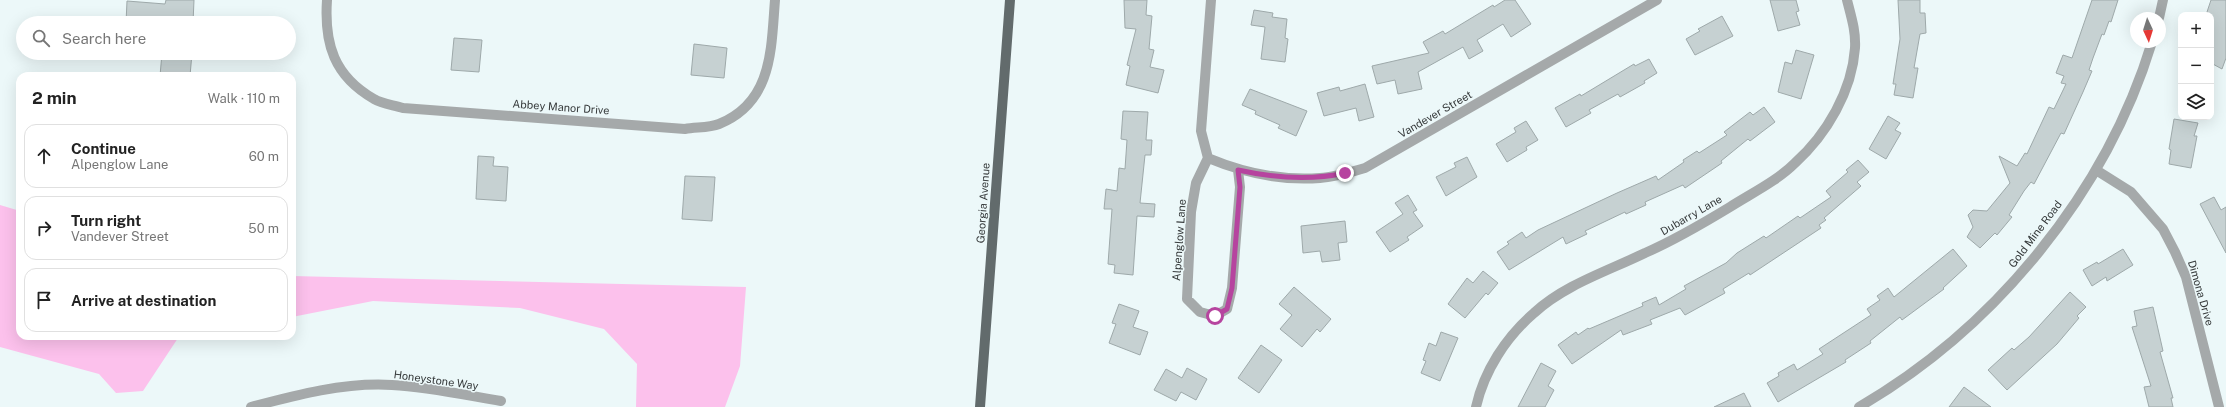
<!DOCTYPE html>
<html lang="en">
<head>
<meta charset="utf-8">
<style>
  body { margin:0; font-family:"Public Sans",sans-serif; background:#f2f2f2; color:#222 }
  .controls { position:absolute; right:12px; top:12px; display:grid; overflow:hidden; border-radius:8px; box-shadow:0 4px 16px #0002 }
  .controls button { width:36px; height:36px; display:grid; place-items:center; padding:0; border:0; border-bottom:1px solid #e0e0e0; background:#fff; color:#222; font:20px sans-serif }
  .compass { position:absolute; left:2130px; top:12px; width:36px; height:36px; border-radius:50%; background:#fff; box-shadow:0 4px 16px #0002; rotate:176deg }
  .stop { position:absolute; width:12px; height:12px; margin:-9px; border:3px solid #b6449f; border-radius:50%; background:#fff }
  .stop.end { background:#b6449f; border-color:#fff; box-shadow:0 1px 4px #0008 }
  .list { margin:0; padding:0; list-style:none }
  h2 { display:flex; justify-content:space-between; align-items:center; height:52px; margin:0; padding:0 16px; font-size:17px }
  h2 small { font-size:13px; font-weight:400; color:#767676 }
  .list li { display:grid; grid-template-columns:26px 1fr auto; gap:12px; align-items:center; box-sizing:border-box; height:64px; margin:0 8px 8px; padding:0 8px; border:1px solid #e0e0e0; border-radius:12px }
  .list b { display:block; font-size:15px; white-space:nowrap }
  .list p { margin:0; font-size:13px; white-space:nowrap; color:#767676 }
  .list em { font-size:13px; font-style:normal; color:#767676 }
  .icon { flex:none; width:22px; height:22px; fill:none; stroke:currentColor; stroke-width:2; stroke-linecap:round; stroke-linejoin:round }
  .map { position:relative; flex:none; width:2226px; height:407px; overflow:hidden }
  .search { position:absolute; background:#fff; box-shadow:0 4px 16px #0002; left:16px; top:16px; width:280px; height:44px; display:flex; align-items:center; gap:10px; box-sizing:border-box; padding:0 14px; border-radius:22px; color:#767676; font-size:15px }
  .panel { position:absolute; background:#fff; box-shadow:0 4px 16px #0002; left:16px; top:72px; width:280px; height:268px; border-radius:12px }
  .map>svg:first-child { display:block }
</style>
</head>
<body>
<div class="map">
<svg width="2226" height="407" viewBox="0 0 2226 407">
  <rect width="100%" height="100%" fill="#ecf8f9"/>
  <!-- green -->
  <path fill="#fcc1ec" d="M 0,205 L 20,211 L 20,336 L 190,336 L 178,338 L 143,391 L 116,393 L 99,374 L 0,347 Z
    M 292,276 L 746,287 L 740,366 L 725,407 L 636,407 L 637,364 L 604,329 L 520,308 L 373,301 L 292,317 Z"/>
  <!-- building -->
  <path fill="#c6d1d2" stroke="#9ea9aa" d="M 166,0 L 194,0 L 193,23 L 126,23 L 127,1 L 165,4 Z
    M 1124,0 L 1147,0 L 1146,15 L 1152,16 L 1149,49 L 1154,50 L 1150,67 L 1164,70 L 1158,93 L 1126,85 L 1130,66 L 1127,65 L 1136,29 L 1125,28 Z
    M 1505,0 L 1515,0 L 1531,24 L 1511,37 L 1503,24 L 1477,40 L 1483,51 L 1469,59 L 1463,47 L 1418,72 L 1422,89 L 1398,94 L 1395,80 L 1377,84 L 1372,66 L 1429,53 L 1423,42 L 1443,31 L 1445,34 L 1493,5 L 1494,7 Z
    M 1770,0 L 1796,0 L 1799,11 L 1796,12 L 1800,25 L 1778,31 Z
    M 1898,0 L 1920,0 L 1920,13 L 1925,13 L 1926,33 L 1920,34 L 1914,68 L 1918,68 L 1913,98 L 1894,95 L 1896,84 L 1893,84 L 1900,39 Z
    M 2092,0 L 2118,0 L 2111,22 L 2109,21 L 2104,35 L 2102,34 L 2093,58 L 2089,70 L 2092,71 L 2083,92 L 2064,134 L 2061,133 L 2034,184 L 2031,182 L 2024,191 L 2009,215 L 2012,217 L 1997,235 L 1995,233 L 1980,248 L 1967,237 L 1973,227 L 1968,215 L 1973,210 L 1987,211 L 2010,183 L 1999,156 L 2017,166 L 2025,153 L 2027,154 L 2049,107 L 2054,109 L 2066,84 L 2061,83 L 2064,76 L 2056,73 L 2063,55 L 2072,58 Z
    M 2211,0 L 2226,0 L 2226,58 L 2222,69 L 2211,63 L 2211,15 L 2206,15 Z
    M 1254,10 L 1273,13 L 1272,17 L 1287,19 L 1285,38 L 1288,39 L 1285,62 L 1261,59 L 1265,27 L 1251,25 Z
    M 1722,16 L 1733,36 L 1695,55 L 1686,39 L 1700,31 L 1698,29 Z
    M 454,38 L 482,40 L 479,72 L 451,70 Z
    M 694,44 L 727,48 L 724,78 L 691,75 Z
    M 1796,50 L 1814,55 L 1801,99 L 1778,92 L 1785,62 L 1792,64 Z
    M 162,53 L 192,53 L 190,76 L 160,76 Z
    M 1649,59 L 1657,73 L 1644,81 L 1645,83 L 1620,97 L 1618,94 L 1589,110 L 1591,113 L 1566,127 L 1555,108 L 1580,94 L 1581,96 L 1634,64 L 1635,66 Z
    M 1365,84 L 1374,117 L 1359,121 L 1356,108 L 1324,116 L 1317,93 L 1339,87 L 1340,91 Z
    M 1250,89 L 1307,111 L 1296,136 L 1278,128 L 1280,125 L 1255,114 L 1256,111 L 1242,105 Z
    M 1764,107 L 1775,122 L 1750,141 L 1748,139 L 1721,161 L 1722,163 L 1685,188 L 1683,185 L 1645,202 L 1646,205 L 1626,214 L 1625,212 L 1585,231 L 1587,234 L 1566,244 L 1563,237 L 1509,270 L 1497,252 L 1509,244 L 1507,242 L 1522,232 L 1526,238 L 1538,230 L 1617,193 L 1656,176 L 1658,180 L 1684,162 L 1683,160 L 1697,151 L 1699,153 L 1727,135 L 1724,132 L 1750,112 L 1753,115 Z
    M 1123,111 L 1148,112 L 1146,140 L 1152,140 L 1151,155 L 1145,155 L 1140,203 L 1155,204 L 1154,217 L 1137,216 L 1133,275 L 1114,273 L 1115,265 L 1108,264 L 1112,209 L 1104,209 L 1106,189 L 1117,191 L 1119,168 L 1125,169 L 1127,140 L 1121,139 Z
    M 1888,116 L 1900,123 L 1895,130 L 1901,133 L 1886,159 L 1869,149 Z
    M 2174,119 L 2198,123 L 2194,136 L 2197,136 L 2191,168 L 2169,164 L 2171,150 L 2169,149 Z
    M 1526,121 L 1538,140 L 1526,147 L 1527,150 L 1507,162 L 1496,144 L 1516,132 L 1514,128 Z
    M 478,156 L 494,157 L 493,166 L 508,167 L 506,201 L 476,199 Z
    M 1467,157 L 1477,177 L 1446,196 L 1436,177 L 1456,167 L 1454,163 Z
    M 1858,160 L 1869,172 L 1857,182 L 1861,186 L 1824,218 L 1826,220 L 1819,225 L 1821,228 L 1750,275 L 1749,273 L 1723,289 L 1725,293 L 1685,315 L 1680,308 L 1650,320 L 1652,324 L 1623,335 L 1621,330 L 1572,364 L 1558,345 L 1576,332 L 1578,335 L 1588,328 L 1589,329 L 1643,306 L 1642,303 L 1656,297 L 1659,305 L 1686,289 L 1684,286 L 1726,263 L 1737,253 L 1764,236 L 1766,238 L 1798,216 L 1800,218 L 1831,197 L 1826,191 L 1848,172 L 1846,170 Z
    M 685,176 L 715,177 L 712,221 L 682,219 Z
    M 1408,195 L 1417,210 L 1413,212 L 1423,226 L 1407,237 L 1409,240 L 1390,252 L 1376,232 L 1403,214 L 1395,203 Z
    M 2214,197 L 2221,210 L 2226,207 L 2226,253 L 2200,204 Z
    M 1345,221 L 1347,242 L 1338,243 L 1340,260 L 1322,262 L 1320,251 L 1303,253 L 1301,226 Z
    M 1953,249 L 1967,266 L 1943,288 L 1944,289 L 1902,320 L 1900,317 L 1870,341 L 1871,343 L 1845,360 L 1846,362 L 1778,402 L 1767,383 L 1779,376 L 1778,373 L 1794,364 L 1797,370 L 1823,354 L 1819,349 L 1871,315 L 1867,309 L 1880,300 L 1877,296 L 1888,288 L 1894,297 Z
    M 2123,249 L 2133,265 L 2107,281 L 2106,277 L 2092,286 L 2083,270 L 2097,262 L 2098,264 Z
    M 1483,271 L 1498,283 L 1488,295 L 1486,293 L 1465,318 L 1448,304 L 1467,278 L 1473,283 Z
    M 1294,287 L 1331,319 L 1320,332 L 1317,329 L 1302,347 L 1280,329 L 1292,315 L 1279,304 Z
    M 2070,292 L 2086,307 L 2077,316 L 2079,318 L 2057,344 L 2007,390 L 1988,370 L 2012,348 L 2014,350 L 2029,337 Z
    M 1119,304 L 1139,311 L 1133,327 L 1148,332 L 1140,355 L 1109,343 L 1116,324 L 1112,323 Z
    M 2153,307 L 2163,351 L 2160,352 L 2173,398 L 2171,398 L 2173,407 L 2149,407 L 2144,387 L 2151,386 L 2132,327 L 2137,326 L 2134,311 Z
    M 1441,332 L 1458,338 L 1440,381 L 1421,373 L 1426,361 L 1423,360 L 1429,343 L 1436,346 Z
    M 1261,345 L 1282,360 L 1259,393 L 1238,378 Z
    M 1541,363 L 1556,371 L 1548,386 L 1554,390 L 1545,407 L 1518,407 Z
    M 1187,368 L 1207,379 L 1196,400 L 1181,392 L 1176,401 L 1154,390 L 1166,369 L 1182,378 Z
    M 1964,387 L 1991,407 L 1949,407 Z
    M 1744,393 L 1751,407 L 1714,407 Z"/>
  <g fill="none" stroke-linecap="round" stroke-linejoin="round">
    <!-- street -->
    <path stroke="#a5a9aa" stroke-width="10" d="M 327,0 C 324,44 334,76 374,99 C 382,104 394,105 403,108 L 685,129 C 696,127 709,128 719,124 C 773,102 771,49 775,0
      M 1211,0 L 1201,131 L 1208,158 L 1196,183 L 1191,212 L 1187,299 L 1200,312 L 1215,316 L 1227,309 L 1232,288 L 1240,187 L 1238,170
      M 2159,18 L 2163,0
      M 1208,158 C 1244,173 1281,181 1320,178 C 1335,177 1351,172 1365,168 L 1657,0
      M 2096,170 L 2131,192 L 2163,229 L 2175,252 L 2186,277 L 2219,407
      M 251,407 C 296,395 345,382 392,385 C 429,387 465,395 501,401
      M 1476,407 C 1484,371 1506,337 1534,313 C 1564,285 1608,271 1645,253 C 1675,240 1702,224 1730,207 C 1752,193 1777,181 1795,163 C 1827,134 1852,91 1855,48 C 1856,31 1851,16 1847,0
      M 1859,407 C 1995,328 2106,193 2152,42"/>
    <!-- primary -->
    <path stroke="#626b6c" stroke-width="10" d="M 980,407 L 1010,0"/>
  </g>
  <g fill="none" stroke-linecap="round" stroke-linejoin="round">
    <!-- route -->
    <path stroke="#b6449f" stroke-width="5" d="M 1215,316 L 1227,309 L 1232,288 L 1240,187 L 1238,170 C 1274,178 1309,181 1345,173"/>
  </g>
  <g text-anchor="middle" stroke-width="3" stroke-linejoin="round" paint-order="stroke">
    <!-- street labels -->
    <g font-size="11" fill="#363a3b" stroke="#ecf8f9">
      <text transform="translate(561 107) rotate(4)" y="4">Abbey Manor Drive</text>
      <text transform="translate(1435 114) rotate(-30)" y="4">Vandever Street</text>
      <text transform="translate(983 203) rotate(-86)" y="4">Georgia Avenue</text>
      <text transform="translate(1691 215) rotate(-30)" y="4">Dubarry Lane</text>
      <text transform="translate(2035 234) rotate(-53)" y="4">Gold Mine Road</text>
      <text transform="translate(1179 240) rotate(-86)" y="4">Alpenglow Lane</text>
      <text transform="translate(2201 293) rotate(74)" y="4">Dimona Drive</text>
      <text transform="translate(436 380) rotate(8)" y="4">Honeystone Way</text>
    </g>
  </g>
</svg>
<div class="controls">
<button>+</button>
<button>−</button>
<button><svg class="icon" aria-label="layers" viewBox="0 0 24 24"><path d="M12 4l9 5-9 5-9-5zM3 14l9 5 9-5"/></svg></button>
</div>
<svg class="compass" viewBox="-18 -18 36 36"><path d="M0-13l5 13h-10z" fill="#e53935"/><path d="M0 13l5-13h-10z" fill="#767676"/></svg>
<div class="stop" style="left:1215px;top:316px"></div>
<div class="stop end" style="left:1345px;top:173px"></div>
<div class="search"><svg class="icon" aria-label="search" viewBox="0 0 24 24"><circle cx="10" cy="10" r="6"/><path d="M15 15l6 6"/></svg>Search here</div>
<section class="panel">
<h2>2 min<small>Walk · 110 m</small></h2>
<ul class="list">
<li><svg class="icon" aria-label="ahead" viewBox="0 0 24 24"><path d="M12 20V5M6 11l6-6 6 6"/></svg><div><b>Continue</b><p>Alpenglow Lane</p></div><em>60 m</em></li>
<li><svg class="icon" aria-label="right" viewBox="0 0 24 24"><path d="M7 20v-9h11M14 6l5 5-5 5"/></svg><div><b>Turn right</b><p>Vandever Street</p></div><em>50 m</em></li>
<li><svg class="icon" aria-label="arrive" viewBox="0 0 24 24"><path d="M6 21V4h12l-3 4 3 4H6"/></svg><div><b>Arrive at destination</b></div></li>
</ul>
</section>
</div>
</body>
</html>
